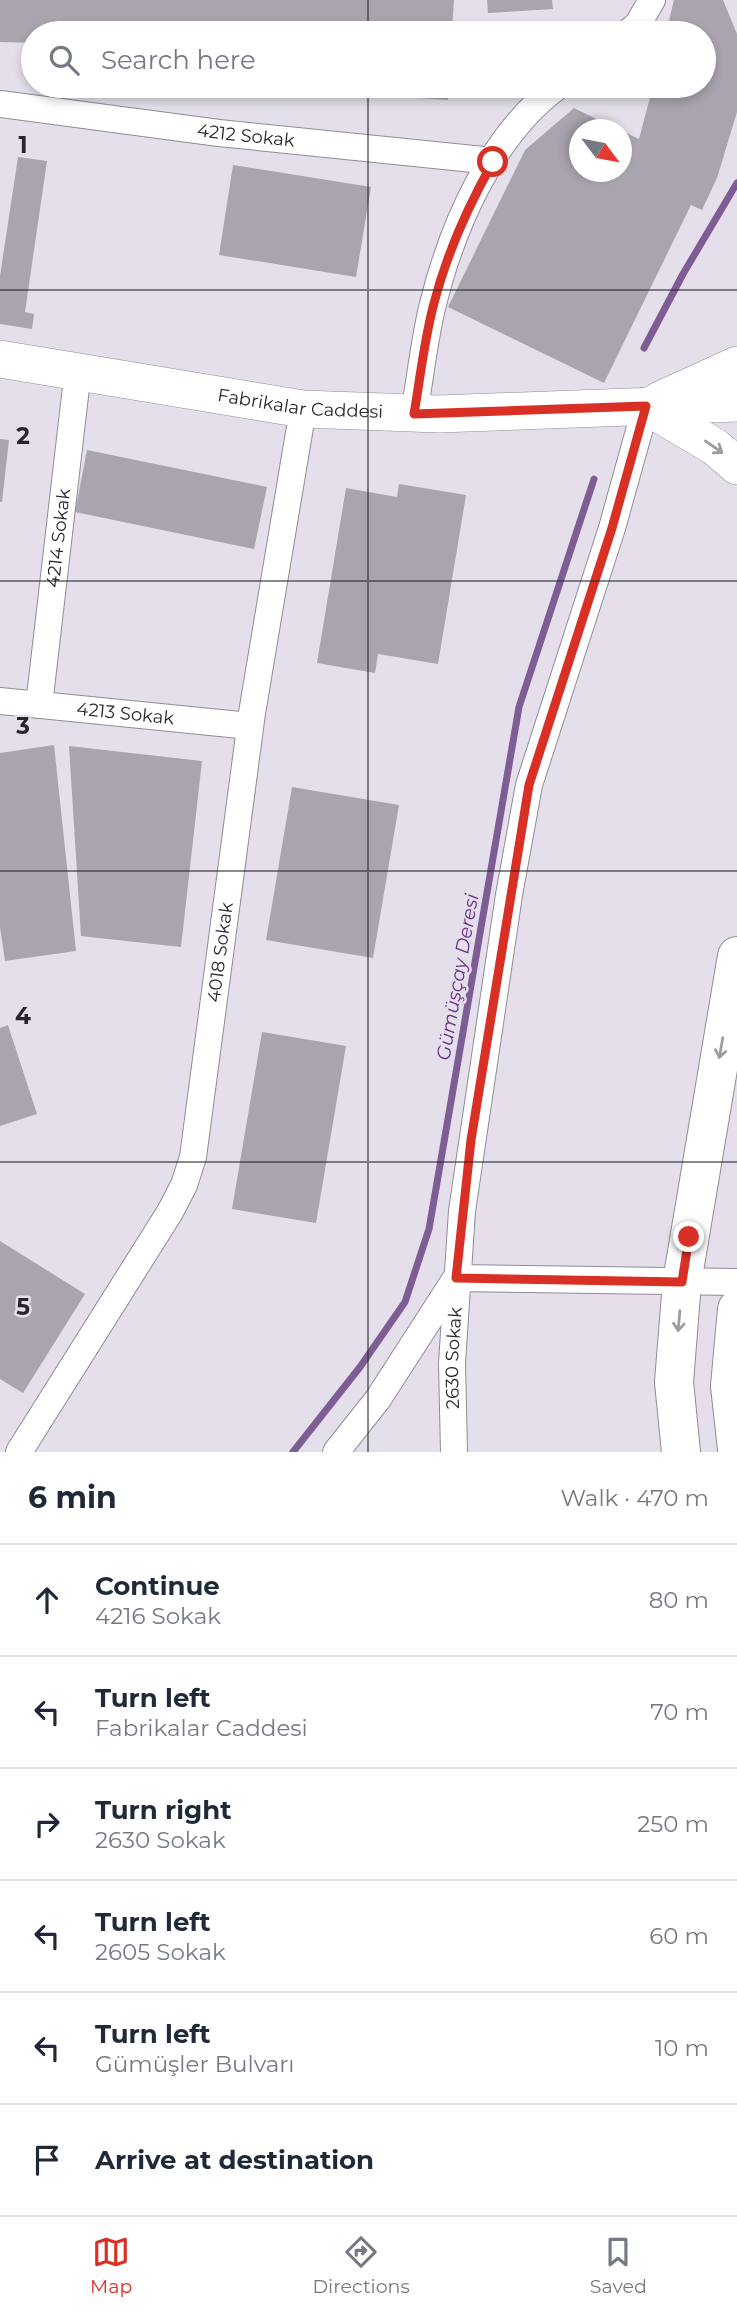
<!DOCTYPE html>
<html lang="en">
<head>
<meta charset="utf-8">
<style>
  body { margin:0; font-family:Montserrat,sans-serif; background:#f2f2f3; color:#1f2937 }
  .compass { position:absolute; left:569px; top:119px; width:63px; height:63px; border-radius:50%; background:#fff; box-shadow:0 4px 10px #0003; rotate:122deg }
  .stop { position:absolute; width:21px; height:21px; margin:-16px; border:5px solid #d93025; border-radius:50%; background:#fff }
  .stop.end { background:#d93025; border-color:#fff; box-shadow:0 2px 7px #0008 }
  .list { margin:0; padding:0; list-style:none }
  h2 { display:flex; justify-content:space-between; align-items:center; height:91px; margin:0; padding:0 28px; font-size:30px }
  h2 small { font-size:23px; font-weight:400; color:#747a83 }
  .list li { display:grid; grid-template-columns:46px 1fr auto; gap:21px; align-items:center; box-sizing:border-box; height:112px; padding:0 28px; border-top:2px solid #e0e1e3 }
  .list b { display:block; font-size:26px; white-space:nowrap }
  .list p { margin:0; font-size:23px; white-space:nowrap; color:#747a83 }
  .list em { font-size:23px; font-style:normal; color:#747a83 }
  .icon { flex:none; width:38px; height:38px; fill:none; stroke:currentColor; stroke-width:2; stroke-linecap:round; stroke-linejoin:round }
  .map { position:relative; flex:none; width:737px; height:1452px; overflow:hidden }
  .search { position:absolute; background:#fff; box-shadow:0 4px 10px #0003; left:21px; right:21px; top:21px; height:77px; display:flex; align-items:center; gap:18px; box-sizing:border-box; padding:0 24px; border-radius:38px; color:#747a83; font-size:26px }
  .sheet { height:763px; background:#fff }
  nav { display:flex; justify-content:space-around; align-items:center; box-sizing:border-box; height:98px; border-top:2px solid #e0e1e3; background:#fff; font-size:19px; color:#747a83 }
  nav a { display:grid; justify-items:center; gap:4px }
  nav .on { color:#d93025 }
  .map>svg:first-child { display:block }
</style>
</head>
<body>
<div class="map">
<svg width="737" height="1452" viewBox="0 0 737 1452">
  <rect width="100%" height="100%" fill="#e5dfeb"/>
  <g fill="none" stroke-linecap="round" stroke-linejoin="round">
    <!-- stream -->
    <path stroke="#7e5d95" stroke-width="7" d="M 644,348 L 683,274 L 737,183
      M 293,1452 L 360,1367 L 405,1302 L 429,1229 L 519,707 L 594,479"/>
  </g>
  <!-- building -->
  <path fill="#aaa4af" d="M 0,0 L 454,0 L 452,33 L 33,33 L 33,43 L 0,42 Z
    M 487,0 L 552,0 L 553,9 L 488,13 Z
    M 674,0 L 723,0 L 737,34 L 737,112 L 717,178 L 702,210 L 691,205 L 604,383 L 448,307 L 525,150 L 574,108 L 619,130 L 580,130 L 580,172 L 622,172 L 622,131 L 639,139 L 653,86 L 704,86 L 704,33 L 666,33 Z
    M 237,86 L 449,86 L 448,100 Z
    M 18,157 L 47,161 L 25,312 L 34,314 L 32,329 L 0,324 L 0,276 Z
    M 233,165 L 371,187 L 356,277 L 219,255 Z
    M 0,439 L 9,440 L 2,502 L 0,502 Z
    M 87,450 L 267,487 L 254,549 L 75,512 Z
    M 399,484 L 466,495 L 438,664 L 378,654 L 375,673 L 317,663 L 346,488 L 397,497 Z
    M 54,745 L 76,951 L 5,961 L 0,927 L 0,753 Z
    M 69,746 L 202,761 L 181,947 L 81,936 Z
    M 292,787 L 399,805 L 373,958 L 266,940 Z
    M 8,1025 L 37,1114 L 0,1126 L 0,1028 Z
    M 262,1032 L 346,1046 L 316,1223 L 232,1209 Z
    M 0,1241 L 85,1294 L 23,1393 L 0,1379 Z"/>
  <g fill="none" stroke-linecap="round" stroke-linejoin="round">
    <defs>
      <g id="street">
        <path d="M 628,33 L 638,24 L 652,0"/>
        <path id="s1" d="M 0,104 L 219,133 L 493,161"/>
        <path d="M 414,414 C 420,379 424,342 432,308 C 451,229 491,135 558,86"/>
        <path id="s2" d="M 0,701 L 250,726"/>
        <path id="s3" d="M 39,705 L 78,370"/>
        <path id="s4" d="M 19,1452 L 170,1212 L 184,1185 L 193,1157 L 252,713 L 303,409"/>
        <path d="M 336,1452 L 378,1399 L 456,1278 L 737,1282"/>
        <path id="s5" d="M 454,1452 L 452,1363 L 462,1211 L 509,895 L 529,785 L 612,528 L 646,406"/>
      </g>
      <g id="secondary">
        <path id="s6" d="M 0,359 L 303,409 L 439,414 L 737,403"/>
        <path d="M 660,400 L 737,365"/>
        <path d="M 646,406 L 715,447 L 737,466"/>
      </g>
      <path id="primary" d="M 737,1309 L 730,1386 L 737,1449
        M 681,1452 L 674,1382 L 682,1282 L 737,956"/>
    </defs>
    <!-- street casing -->
    <use href="#street" stroke="#918b96" stroke-width="28"/>
    <!-- secondary casing -->
    <use href="#secondary" stroke="#918b96" stroke-width="38"/>
    <!-- primary casing -->
    <use href="#primary" stroke="#918b96" stroke-width="40"/>
    <!-- street -->
    <use href="#street" stroke="#fff" stroke-width="26"/>
    <!-- secondary -->
    <use href="#secondary" stroke="#fff" stroke-width="37"/>
    <!-- primary -->
    <use href="#primary" stroke="#fff" stroke-width="38"/>
  </g>
  <!-- one-way arrows -->
  <defs><path id="oneway-shaft" d="M-6 0H5M1.5-3L5.5 0L1.5 3" fill="none" stroke-width="1.6" stroke-linecap="round" stroke-linejoin="round" transform="scale(1.75)"/></defs>
  <g stroke="#9e9d9f">
    <use href="#oneway-shaft" transform="translate(714 447) rotate(35)"/>
    <use href="#oneway-shaft" transform="translate(721 1048) rotate(100)"/>
    <use href="#oneway-shaft" transform="translate(679 1321) rotate(95)"/>
  </g>
  <g fill="none" stroke-linecap="round" stroke-linejoin="round">
    <!-- route -->
    <path stroke="#d93025" stroke-width="9" d="M 493,162 C 467,208 446,255 433,307 C 424,342 420,379 414,414 L 646,406 L 612,528 L 529,785 L 471,1140 L 456,1278 L 682,1282 L 689,1237"/>
  </g>
  <!-- grid -->
  <path fill="none" stroke="#28262a" stroke-width="2" stroke-opacity="0.55" d="M 368,0 L 368,33M 368,86 L 368,1452M 0,290 L 737,290M 0,581 L 737,581M 0,871 L 737,871M 0,1162 L 737,1162"/>
  <g text-anchor="middle" stroke-width="5" stroke-linejoin="round" paint-order="stroke">
    <!-- street labels -->
    <g font-size="18" fill="#28262a" stroke="#e5dfeb">
      <text dy="6" stroke="none"><textPath href="#s1" startOffset="248">4212 Sokak</textPath></text>
      <text dy="6" stroke="none"><textPath href="#s6" startOffset="304">Fabrikalar Caddesi</textPath></text>
      <text dy="6" stroke="none"><textPath href="#s3" startOffset="168">4214 Sokak</textPath></text>
      <text dy="6" stroke="none"><textPath href="#s2" startOffset="126">4213 Sokak</textPath></text>
      <text dy="6" stroke="none"><textPath href="#s4" startOffset="550">4018 Sokak</textPath></text>
      <text dy="6" stroke="none"><textPath href="#s5" startOffset="94">2630 Sokak</textPath></text>
    </g>
    <!-- water labels -->
    <g font-size="19" font-style="italic" fill="#682d8a" stroke="#e5dfeb">
      <text transform="translate(457 977) rotate(-80)" y="7">Gümüşçay Deresi</text>
    </g>
  </g>
  <g font-size="23" text-anchor="middle" font-weight="bold" fill="#28262a" stroke="#e5dfeb" stroke-width="5" stroke-linejoin="round" paint-order="stroke">
    <text x="23" y="153">1</text>
    <text x="23" y="444">2</text>
    <text x="23" y="734">3</text>
    <text x="23" y="1024">4</text>
    <text x="23" y="1315">5</text>
  </g>
</svg>
<svg class="compass" viewBox="-18 -18 36 36"><path d="M0-13l5 13h-10z" fill="#e53935"/><path d="M0 13l5-13h-10z" fill="#747a83"/></svg>
<div class="stop" style="left:493px;top:162px"></div>
<div class="stop end" style="left:689px;top:1237px"></div>
<div class="search"><svg class="icon" aria-label="search" viewBox="0 0 24 24"><circle cx="10" cy="10" r="6"/><path d="M15 15l6 6"/></svg>Search here</div>
</div>
<section class="sheet">
<h2>6 min<small>Walk · 470 m</small></h2>
<ul class="list">
<li><svg class="icon" aria-label="ahead" viewBox="0 0 24 24"><path d="M12 20V5M6 11l6-6 6 6"/></svg><div><b>Continue</b><p>4216 Sokak</p></div><em>80 m</em></li>
<li><svg class="icon" aria-label="left" viewBox="0 0 24 24"><path d="M17 20v-9H6M10 6l-5 5 5 5"/></svg><div><b>Turn left</b><p>Fabrikalar Caddesi</p></div><em>70 m</em></li>
<li><svg class="icon" aria-label="right" viewBox="0 0 24 24"><path d="M7 20v-9h11M14 6l5 5-5 5"/></svg><div><b>Turn right</b><p>2630 Sokak</p></div><em>250 m</em></li>
<li><svg class="icon" aria-label="left" viewBox="0 0 24 24"><path d="M17 20v-9H6M10 6l-5 5 5 5"/></svg><div><b>Turn left</b><p>2605 Sokak</p></div><em>60 m</em></li>
<li><svg class="icon" aria-label="left" viewBox="0 0 24 24"><path d="M17 20v-9H6M10 6l-5 5 5 5"/></svg><div><b>Turn left</b><p>Gümüşler Bulvarı</p></div><em>10 m</em></li>
<li><svg class="icon" aria-label="arrive" viewBox="0 0 24 24"><path d="M6 21V4h12l-3 4 3 4H6"/></svg><div><b>Arrive at destination</b></div></li>
</ul>
</section>
<nav>
<a class="on"><svg class="icon" aria-label="map" viewBox="0 0 24 24"><path d="M3 6l6-2 6 2 6-2v14l-6 2-6-2-6 2zM9 4v14M15 6v14"/></svg>Map</a>
<a><svg class="icon" aria-label="directions" viewBox="0 0 24 24"><path d="M12 3l9 9-9 9-9-9zM9 14v-3h6M13 9l2 2-2 2"/></svg>Directions</a>
<a><svg class="icon" aria-label="saved" viewBox="0 0 24 24"><path d="M7 4h10v16l-5-4-5 4z"/></svg>Saved</a>
</nav>
</body>
</html>
